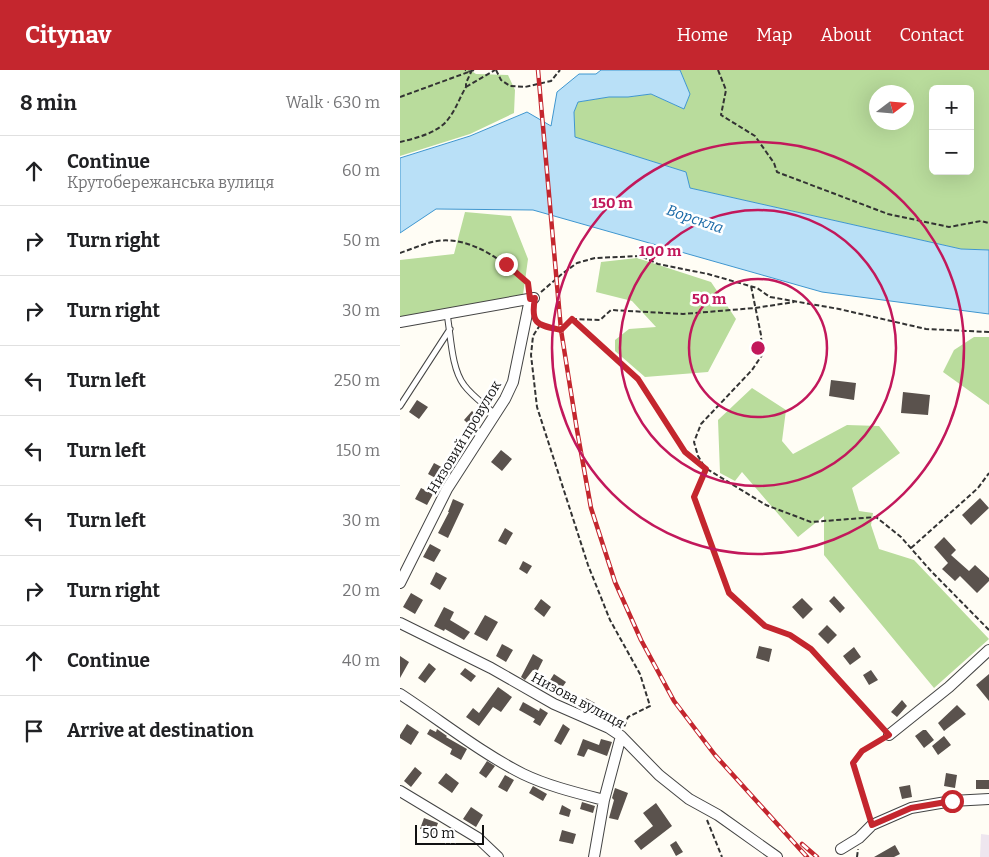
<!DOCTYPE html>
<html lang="en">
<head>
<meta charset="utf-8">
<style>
  body { margin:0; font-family:Bitter,serif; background:#f2f2f2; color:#202124 }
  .controls { position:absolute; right:15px; top:15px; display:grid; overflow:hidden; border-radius:8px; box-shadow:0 5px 20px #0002 }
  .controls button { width:45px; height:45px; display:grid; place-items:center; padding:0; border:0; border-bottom:1px solid #e0e0e0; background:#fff; color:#202124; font:25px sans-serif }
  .compass { position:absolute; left:469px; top:15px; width:45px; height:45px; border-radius:50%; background:#fff; box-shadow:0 5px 20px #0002; rotate:74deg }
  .scale { position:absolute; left:15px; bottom:12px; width:69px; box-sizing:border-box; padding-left:5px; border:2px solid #111; border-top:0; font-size:14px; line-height:18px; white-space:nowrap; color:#111; -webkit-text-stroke:4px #fff; paint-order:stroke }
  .stop { position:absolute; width:15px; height:15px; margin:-11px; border:4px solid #c4262e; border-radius:50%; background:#fff }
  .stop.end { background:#c4262e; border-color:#fff; box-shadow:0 1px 5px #0008 }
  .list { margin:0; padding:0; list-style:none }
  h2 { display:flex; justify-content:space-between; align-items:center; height:65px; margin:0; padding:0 20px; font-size:21px }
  h2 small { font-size:16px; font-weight:400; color:#757577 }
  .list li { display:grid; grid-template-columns:32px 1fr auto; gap:15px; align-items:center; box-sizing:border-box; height:70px; padding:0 20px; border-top:1px solid #e0e0e0 }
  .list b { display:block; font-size:19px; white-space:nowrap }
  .list p { margin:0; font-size:16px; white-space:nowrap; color:#757577 }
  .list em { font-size:16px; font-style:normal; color:#757577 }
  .icon { flex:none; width:28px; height:28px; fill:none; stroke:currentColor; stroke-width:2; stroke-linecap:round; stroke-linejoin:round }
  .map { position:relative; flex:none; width:589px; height:787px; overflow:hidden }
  header { display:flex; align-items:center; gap:30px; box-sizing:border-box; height:70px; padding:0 25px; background:#c4262e; color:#fff }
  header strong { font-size:24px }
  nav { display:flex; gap:28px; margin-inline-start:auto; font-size:18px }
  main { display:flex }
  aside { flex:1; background:#fff }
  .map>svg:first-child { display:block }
</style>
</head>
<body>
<header>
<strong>Citynav</strong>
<nav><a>Home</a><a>Map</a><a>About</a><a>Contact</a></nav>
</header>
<main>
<aside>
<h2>8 min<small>Walk · 630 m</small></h2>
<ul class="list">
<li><svg class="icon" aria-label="ahead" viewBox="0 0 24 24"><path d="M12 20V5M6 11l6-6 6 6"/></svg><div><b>Continue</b><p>Крутобережанська вулиця</p></div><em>60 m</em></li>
<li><svg class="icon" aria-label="right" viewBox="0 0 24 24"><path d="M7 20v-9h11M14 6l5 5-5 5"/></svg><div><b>Turn right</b></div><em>50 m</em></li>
<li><svg class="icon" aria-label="right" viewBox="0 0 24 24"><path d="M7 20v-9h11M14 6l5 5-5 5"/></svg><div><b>Turn right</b></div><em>30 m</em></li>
<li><svg class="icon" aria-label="left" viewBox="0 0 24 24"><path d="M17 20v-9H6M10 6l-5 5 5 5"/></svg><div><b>Turn left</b></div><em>250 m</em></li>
<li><svg class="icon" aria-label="left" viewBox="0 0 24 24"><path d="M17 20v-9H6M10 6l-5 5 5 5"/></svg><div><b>Turn left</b></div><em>150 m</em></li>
<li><svg class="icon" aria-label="left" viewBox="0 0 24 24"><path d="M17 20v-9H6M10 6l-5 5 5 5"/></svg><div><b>Turn left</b></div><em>30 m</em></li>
<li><svg class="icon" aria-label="right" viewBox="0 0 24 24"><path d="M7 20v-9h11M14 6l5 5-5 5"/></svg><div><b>Turn right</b></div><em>20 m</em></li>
<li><svg class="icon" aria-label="ahead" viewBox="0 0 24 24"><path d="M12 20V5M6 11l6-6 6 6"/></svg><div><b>Continue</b></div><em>40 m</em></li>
<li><svg class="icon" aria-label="arrive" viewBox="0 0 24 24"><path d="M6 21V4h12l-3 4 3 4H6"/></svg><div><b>Arrive at destination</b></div></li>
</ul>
</aside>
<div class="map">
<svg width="589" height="787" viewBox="0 0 589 787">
  <rect width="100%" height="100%" fill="#fffdf5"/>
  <!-- industrial -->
  <path fill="#eee6ef" d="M 581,764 L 589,765 L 589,787 L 580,787 Z"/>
  <!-- forest -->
  <path fill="#b9dc9c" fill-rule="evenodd" d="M 0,0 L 70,0 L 76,4 L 108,5 L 115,20 L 114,43 L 70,64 L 0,86 Z
    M 280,0 L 589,0 L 589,180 L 561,179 L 290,118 L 286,102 L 175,67 L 174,42 L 178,32 L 209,27 L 228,27 L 251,24 L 284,39 L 290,24 ZM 533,19 L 570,19 L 570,101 L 533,101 ZM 477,22 L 507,22 L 507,52 L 477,52 Z
    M 65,142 L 111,146 L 128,189 L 123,225 L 0,247 L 0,190 L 54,184 Z
    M 237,188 L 311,212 L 336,249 L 308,302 L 245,307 L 215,281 L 215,270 L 229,259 L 256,257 L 232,231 L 196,222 L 201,192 Z
    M 574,267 L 589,267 L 589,335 L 543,302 L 554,280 Z
    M 352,318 L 386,340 L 382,371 L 393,384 L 447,355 L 479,356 L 500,383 L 452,418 L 459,441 L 473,443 L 471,455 L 479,479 L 514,490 L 589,569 L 534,618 L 424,485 L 424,446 L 398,467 L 342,402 L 335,411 L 320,403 L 318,350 Z"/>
  <!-- water -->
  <path fill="#b9e0f7" stroke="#3f96cf" d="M 201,0 L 280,0 L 290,24 L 284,39 L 251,24 L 228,27 L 209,27 L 178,32 L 174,42 L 175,67 L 286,102 L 290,118 L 561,179 L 589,180 L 589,244 L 422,222 L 133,140 L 36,139 L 0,163 L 0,88 L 70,66 L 127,42 L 151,56 L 157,22 L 179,4 L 196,4 Z"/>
  <!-- building -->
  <path fill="#5a524d" d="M 431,310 L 456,313 L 454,330 L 429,326 Z
    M 503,322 L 530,325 L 528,345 L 501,343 Z
    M 17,330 L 28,337 L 19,349 L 9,342 Z
    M 72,341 L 82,350 L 74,359 L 64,350 Z
    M 101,380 L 112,389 L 102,401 L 91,392 Z
    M 34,393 L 47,400 L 41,411 L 28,404 Z
    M 21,418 L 33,424 L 27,435 L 15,429 Z
    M 580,428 L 589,438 L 571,455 L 562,445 Z
    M 53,429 L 64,434 L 48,468 L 38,463 L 49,442 L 48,442 Z
    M 105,458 L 113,463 L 106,475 L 98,471 Z
    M 544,467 L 556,480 L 551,485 L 569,501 L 575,495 L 589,508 L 589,511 L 577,523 L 560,506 L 555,511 L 542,499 L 548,493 L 534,477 Z
    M 30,474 L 41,480 L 34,492 L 23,487 Z
    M 123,491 L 132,496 L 127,504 L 119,499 Z
    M 36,502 L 47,508 L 40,520 L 30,514 Z
    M 11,523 L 23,530 L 15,544 L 3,537 Z
    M 434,526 L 445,538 L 440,543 L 429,531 Z
    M 402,528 L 413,539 L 403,549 L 392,537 Z
    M 141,529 L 151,537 L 144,547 L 134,539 Z
    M 44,537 L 54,542 L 50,550 L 70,562 L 64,570 L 45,559 L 44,561 L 34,556 Z
    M 85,545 L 98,552 L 87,571 L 74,564 Z
    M 427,555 L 437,565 L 428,574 L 418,564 Z
    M 102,574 L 113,580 L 106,592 L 96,586 Z
    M 359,576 L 372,579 L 369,592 L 356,588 Z
    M 454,577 L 461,587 L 450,595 L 443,586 Z
    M 133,584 L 143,590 L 137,602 L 133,600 L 125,610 L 121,607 Z
    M 0,586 L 9,592 L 0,608 Z
    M 29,593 L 36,599 L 25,613 L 18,608 Z
    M 65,598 L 76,606 L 71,612 L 60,604 Z
    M 471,600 L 478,610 L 469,615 L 463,605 Z
    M 154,604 L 166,612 L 159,622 L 147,615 Z
    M 589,604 L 589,631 L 576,615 Z
    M 98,617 L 112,627 L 101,642 L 93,637 L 79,656 L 66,647 L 73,638 L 79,643 Z
    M 186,628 L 195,633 L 190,642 L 181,636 Z
    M 502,630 L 507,636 L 497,647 L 491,642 Z
    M 123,632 L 139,641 L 140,638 L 148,643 L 140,656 L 133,652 L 135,649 L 119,640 Z
    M 557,635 L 566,644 L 544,661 L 538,653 Z
    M 7,654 L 19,662 L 11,675 L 0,668 L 0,665 Z
    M 163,654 L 170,659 L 161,675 L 154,671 Z
    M 30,659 L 36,662 L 37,659 L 47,666 L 46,667 L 67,679 L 61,690 L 50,684 L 52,679 L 27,664 Z
    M 523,660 L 526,660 L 534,670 L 524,678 L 515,666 Z
    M 544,666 L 551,675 L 538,685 L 532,676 Z
    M 183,669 L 199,675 L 201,669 L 212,672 L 207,686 L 188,679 L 184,687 L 177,685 Z
    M 87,691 L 95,696 L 86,708 L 79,703 Z
    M 15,697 L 22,703 L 11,717 L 4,711 Z
    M 46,703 L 59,713 L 52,723 L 38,713 Z
    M 546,703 L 557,705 L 555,718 L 544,716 Z
    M 105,705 L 114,710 L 107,722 L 98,717 Z
    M 576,710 L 589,710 L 589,719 L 576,719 Z
    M 510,715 L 512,727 L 502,729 L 499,717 Z
    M 133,716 L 147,724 L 143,731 L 129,723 Z
    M 215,718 L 228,723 L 218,750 L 209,748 L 214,730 L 212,728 Z
    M 182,732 L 195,736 L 193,743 L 180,739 Z
    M 256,733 L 272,756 L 241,780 L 234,771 L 253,756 L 243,743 Z
    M 162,735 L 171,740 L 169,747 L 159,744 Z
    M 71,737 L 83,745 L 76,757 L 63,749 Z
    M 24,748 L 38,753 L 34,764 L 20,759 Z
    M 162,760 L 176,764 L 173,774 L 159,771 Z
    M 276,771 L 283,782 L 276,786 L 270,775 Z
    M 495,775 L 500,784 L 494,787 L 474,787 Z"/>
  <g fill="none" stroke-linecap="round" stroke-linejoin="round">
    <defs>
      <path id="service" d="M 47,244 C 51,265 51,298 64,315 C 72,326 85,335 95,344
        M 0,336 L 50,259"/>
      <path id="minor" d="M 0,252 L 134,228
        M 0,513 L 47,419 L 105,329 L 113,312 L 130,229
        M 0,553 L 91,598 L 154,634 L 209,658 L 221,666 L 259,705 L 289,729 L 318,745 L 377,787
        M 0,624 C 40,650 81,683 123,704 C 148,716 177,723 204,730
        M 489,665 L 549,617 L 589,580
        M 0,721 L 78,768 L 98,787
        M 441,779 L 459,768 L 472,755 L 511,738 L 552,731 L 589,729
        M 194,787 L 204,730 L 221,666"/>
    </defs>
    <!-- service casing -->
    <use href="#service" stroke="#444" stroke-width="7"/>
    <!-- minor casing -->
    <use href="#minor" stroke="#444" stroke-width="12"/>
    <!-- path -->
    <path stroke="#333" stroke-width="2" stroke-dasharray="5 2.5" stroke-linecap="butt" d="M 96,0 L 101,10 L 110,16 L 125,17 L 151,11 L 160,0
      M 318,0 L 326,20 L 321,45 L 355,66 L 374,93 L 377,102 L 488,144 L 549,157 L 581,151 L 589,153
      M 66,17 L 95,0
      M 0,27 L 74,0
      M 0,72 C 16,68 39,63 49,48 C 56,39 60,27 66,17 L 66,13 L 71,2 L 65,0
      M 0,183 C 12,179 25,173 37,171 C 72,166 104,192 128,213 L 129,220
      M 141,222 L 162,204 L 177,193 L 195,188 L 241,186 L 258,194 L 308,204 L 357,218 L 370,227 L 439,239 L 526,259 L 589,262
      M 135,249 L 140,255 L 133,266 L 131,285 L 137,337 L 188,495 L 210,550 L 240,604 L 250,636 L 228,647 L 224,657
      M 172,249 L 200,250 L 211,240 L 283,244 L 355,238 L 394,232
      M 140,255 L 161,260 L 172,249 L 238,309 L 285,382 L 306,399 L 294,427 L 329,523 L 365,556 L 390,565 L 411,579 L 482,658
      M 304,396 L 298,386 L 294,372 L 301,354 L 352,300 L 362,285 L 361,265 L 351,216
      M 307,399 L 366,435 L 411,452 L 476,447 L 501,467 L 531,501 L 589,560
      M 511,478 L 578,418 L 589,403
      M 469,746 L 453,693 L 462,681 L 481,670
      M 307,750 L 322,787
      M 457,787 L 458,779"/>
    <!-- service -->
    <use href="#service" stroke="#fff" stroke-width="5"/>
    <!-- minor -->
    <use href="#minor" stroke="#fff" stroke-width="10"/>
    <defs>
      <path id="rail" d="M 138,0 L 161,260 L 177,360 L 191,438 L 215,512 L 241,570 L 274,631 L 315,685 L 407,787
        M 402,774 L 417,787"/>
    </defs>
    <!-- rail casing -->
    <use href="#rail" stroke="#c4262e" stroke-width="4.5"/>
    <!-- rail -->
    <use href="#rail" stroke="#fff" stroke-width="2.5" stroke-dasharray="8" stroke-linecap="butt"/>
  </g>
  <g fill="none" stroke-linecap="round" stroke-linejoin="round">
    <!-- route -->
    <path stroke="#c4262e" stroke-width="6" d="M 106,194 L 128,213 L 130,229 L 135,228 C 130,255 138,255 161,260 L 172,249 L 238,309 L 285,382 L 306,399 L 294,427 L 329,523 L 365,556 L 390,565 L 411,579 L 489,665 L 462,681 L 453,693 L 472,755 L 511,738 L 552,731"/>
  </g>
  <!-- distance rings -->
  <g fill="none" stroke="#c2185b" stroke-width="2.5">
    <circle cx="358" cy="278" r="69"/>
    <circle cx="358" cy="278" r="138"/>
    <circle cx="358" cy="278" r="206"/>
  </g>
  <g text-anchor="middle" stroke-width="5" stroke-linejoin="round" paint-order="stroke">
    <!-- street labels -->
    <g font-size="14" fill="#111" stroke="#fff">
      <text transform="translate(64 367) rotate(-59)" y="5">Низовий провулок</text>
      <text transform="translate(178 630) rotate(28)" y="5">Низова вулиця</text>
    </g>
    <!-- water labels -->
    <g font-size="15" font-style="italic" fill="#1768a6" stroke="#fff">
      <text transform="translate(295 149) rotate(19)" y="5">Ворскла</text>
    </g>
  </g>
  <circle cx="358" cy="278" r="8" fill="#c2185b" stroke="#fff" stroke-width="2.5"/>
  <g font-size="15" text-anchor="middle" font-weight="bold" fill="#c2185b" stroke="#fff" stroke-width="5" stroke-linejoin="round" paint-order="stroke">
    <text x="212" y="138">150 m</text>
    <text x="260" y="186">100 m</text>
    <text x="309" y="234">50 m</text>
  </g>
</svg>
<div class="controls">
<button>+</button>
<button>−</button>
</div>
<svg class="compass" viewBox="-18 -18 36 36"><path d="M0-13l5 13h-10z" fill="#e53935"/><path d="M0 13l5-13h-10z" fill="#757577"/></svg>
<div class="scale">50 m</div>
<div class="stop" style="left:552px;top:731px"></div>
<div class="stop end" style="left:106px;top:194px"></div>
</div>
</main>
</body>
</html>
